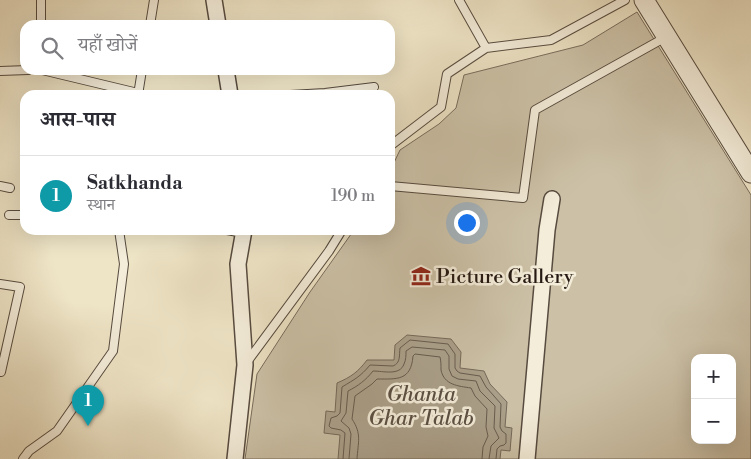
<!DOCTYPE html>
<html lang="hi">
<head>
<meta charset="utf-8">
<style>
  body { margin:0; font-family:"Libre Bodoni","Noto Serif Devanagari",serif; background:#f2f2f3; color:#2b2b33 }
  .controls { position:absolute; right:15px; bottom:15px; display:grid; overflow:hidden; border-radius:10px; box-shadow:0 5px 20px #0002 }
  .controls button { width:45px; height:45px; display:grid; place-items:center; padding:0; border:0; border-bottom:1px solid #e1e1e2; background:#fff; color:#2b2b33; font:25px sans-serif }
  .you { position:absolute; left:466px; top:222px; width:18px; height:18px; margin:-12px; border:4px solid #fff; border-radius:50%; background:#1a73e8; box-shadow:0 0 0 8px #1a73e833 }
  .badge { display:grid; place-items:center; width:32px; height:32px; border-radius:50%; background:#d93025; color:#fff; font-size:16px; font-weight:700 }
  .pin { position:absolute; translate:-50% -41px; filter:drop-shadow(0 1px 2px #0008) }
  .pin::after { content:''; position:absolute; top:26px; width:18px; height:15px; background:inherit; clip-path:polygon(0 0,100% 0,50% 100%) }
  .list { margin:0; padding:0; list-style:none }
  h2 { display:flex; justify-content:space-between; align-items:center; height:65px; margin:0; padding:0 20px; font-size:21px }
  h2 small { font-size:16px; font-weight:400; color:#7c7c81 }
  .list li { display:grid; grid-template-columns:32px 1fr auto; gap:15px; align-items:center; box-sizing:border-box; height:80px; padding:0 20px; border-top:1px solid #e1e1e2 }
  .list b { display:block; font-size:19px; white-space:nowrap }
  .list p { margin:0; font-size:16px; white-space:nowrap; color:#7c7c81 }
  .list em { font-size:16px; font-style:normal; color:#7c7c81 }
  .icon { flex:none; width:28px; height:28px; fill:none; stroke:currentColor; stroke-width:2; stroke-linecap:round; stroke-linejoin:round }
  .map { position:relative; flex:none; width:751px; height:459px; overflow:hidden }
  .search { position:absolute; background:#fff; box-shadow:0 5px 20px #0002; left:20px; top:20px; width:375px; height:55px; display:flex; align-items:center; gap:12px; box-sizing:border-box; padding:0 18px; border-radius:15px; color:#7c7c81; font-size:19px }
  .panel { position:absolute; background:#fff; box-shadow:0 5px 20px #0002; left:20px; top:90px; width:375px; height:145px; border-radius:15px }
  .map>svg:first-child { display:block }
</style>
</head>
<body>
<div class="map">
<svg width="751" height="459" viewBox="0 0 751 459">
  <rect width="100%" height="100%" fill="#eee4c6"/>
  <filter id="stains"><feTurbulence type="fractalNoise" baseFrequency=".004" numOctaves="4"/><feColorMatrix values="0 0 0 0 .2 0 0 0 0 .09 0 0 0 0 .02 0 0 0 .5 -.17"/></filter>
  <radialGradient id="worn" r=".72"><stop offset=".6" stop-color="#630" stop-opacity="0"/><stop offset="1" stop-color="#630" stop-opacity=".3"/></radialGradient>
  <!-- green -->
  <path fill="#ccc1a7" stroke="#786c5c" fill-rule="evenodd" d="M 637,12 L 751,195 L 751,459 L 245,459 L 257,374 L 310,292 L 354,230 L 390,230 L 390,171 L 400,150 L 439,124 L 456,108 L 464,75 L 583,45 ZM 695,358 L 732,358 L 732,440 L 695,440 Z"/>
  <!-- water -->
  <path fill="#aa9f89" stroke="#756959" d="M 407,335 L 451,339 L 461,352 L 460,368 L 484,371 L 490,384 L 507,402 L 505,427 L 512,428 L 510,451 L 501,450 L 500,459 L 338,459 L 340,435 L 324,433 L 326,411 L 335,412 L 337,383 C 351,377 358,372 367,360 L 394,360 L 395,345 Z"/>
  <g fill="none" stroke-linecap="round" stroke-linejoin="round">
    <!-- shore -->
    <path stroke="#685c4e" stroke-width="1" d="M 343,459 L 345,433 L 341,430 L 331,428 L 329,426 L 331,418 L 337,416 L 340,413 L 342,387 C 355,379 360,377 370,365 L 393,366 C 401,363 399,355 400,348 L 410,340 L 448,344 L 455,354 L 455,368 L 457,371 L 460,373 L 480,376 L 486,387 L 501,404 L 500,427 L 502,431 L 506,434 L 506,443 L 504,445 L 500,446 L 497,449 L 496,459
      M 349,459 L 351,434 L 349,428 L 341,421 L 346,413 L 348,391 C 358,386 366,380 373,371 C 383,371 400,376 404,364 C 406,360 406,355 406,351 L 412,347 L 445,350 L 449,356 L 449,369 L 452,376 L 458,379 L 476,381 L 480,391 L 495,406 L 494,428 L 499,438 L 491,446 L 489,459
      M 357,459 C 358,442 362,434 352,419 L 355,396 L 372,384 L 377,379 C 397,379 411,381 413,356 L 415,354 L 440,357 C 441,361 441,365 441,370 C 444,385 458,386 471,388 L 475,396 L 487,409 L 486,427 L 488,436 L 483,447 L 482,459"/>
    <defs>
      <path id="service" d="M 459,0 L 486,48
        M 41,25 L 41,0
        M 150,25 L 154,0
        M 42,70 L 138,93
        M 0,71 L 28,70
        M 138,95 L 142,70
        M 290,95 L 325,93 L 374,87
        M 390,146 L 441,107 L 447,74 L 486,48 L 551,40 L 625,0
        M 0,186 L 10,188
        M 390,186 L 523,198 L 535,110 L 666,37
        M 9,215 L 25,215
        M 227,230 L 243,233
        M 0,284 L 20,287 L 1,372
        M 247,362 L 329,251 L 342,230
        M 23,459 L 29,451 L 57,431 L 113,351 L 124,264 L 119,230"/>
      <path id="minor" d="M 214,0 L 218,25
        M 226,70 L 230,95
        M 235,459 L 245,365 L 238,264 L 244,230
        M 527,459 L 547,230 L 552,199"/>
      <path id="tertiary" d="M 644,0 L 751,173"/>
    </defs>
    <!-- service casing -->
    <use href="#service" stroke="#574b3f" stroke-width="10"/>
    <!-- minor casing -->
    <use href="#minor" stroke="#574b3f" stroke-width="18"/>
    <!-- tertiary casing -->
    <use href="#tertiary" stroke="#574b3f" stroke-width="21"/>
    <!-- service -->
    <use href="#service" stroke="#f4edda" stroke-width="8"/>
    <!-- minor -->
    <use href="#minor" stroke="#f4edda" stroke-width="15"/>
    <!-- tertiary -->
    <use href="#tertiary" stroke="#f4edda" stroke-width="19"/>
  </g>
  <!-- icons -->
  <defs>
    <symbol id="museum-bare" viewBox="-9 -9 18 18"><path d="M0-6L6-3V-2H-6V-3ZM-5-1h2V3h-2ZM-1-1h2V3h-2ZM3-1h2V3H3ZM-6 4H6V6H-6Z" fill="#8f2418" stroke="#f4edda" stroke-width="2.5" paint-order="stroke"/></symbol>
  </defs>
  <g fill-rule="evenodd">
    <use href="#museum-bare" x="407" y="262" width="28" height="28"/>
  </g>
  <g text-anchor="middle" stroke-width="5" stroke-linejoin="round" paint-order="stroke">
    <!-- poi labels -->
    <g font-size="20" fill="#251812" stroke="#f4edda" text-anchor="start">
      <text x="436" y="283">Picture Gallery</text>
    </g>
    <!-- water labels -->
    <g font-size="21" font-style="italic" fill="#5a4e42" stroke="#f4edda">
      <text x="421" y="401">Ghanta<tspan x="421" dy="24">Ghar Talab</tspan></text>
    </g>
  </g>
  <rect width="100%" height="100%" filter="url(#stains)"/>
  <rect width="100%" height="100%" fill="url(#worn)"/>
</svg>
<div class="controls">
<button>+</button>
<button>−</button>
</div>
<div class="you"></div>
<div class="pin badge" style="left:88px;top:426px;background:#0f9aa8">1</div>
<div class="search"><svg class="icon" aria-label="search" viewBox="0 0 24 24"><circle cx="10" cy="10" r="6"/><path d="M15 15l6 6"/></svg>यहाँ खोजें</div>
<section class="panel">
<h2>आस-पास<small></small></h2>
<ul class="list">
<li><span class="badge" style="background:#0f9aa8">1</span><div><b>Satkhanda</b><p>स्थान</p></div><em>190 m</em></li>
</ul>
</section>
</div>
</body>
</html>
